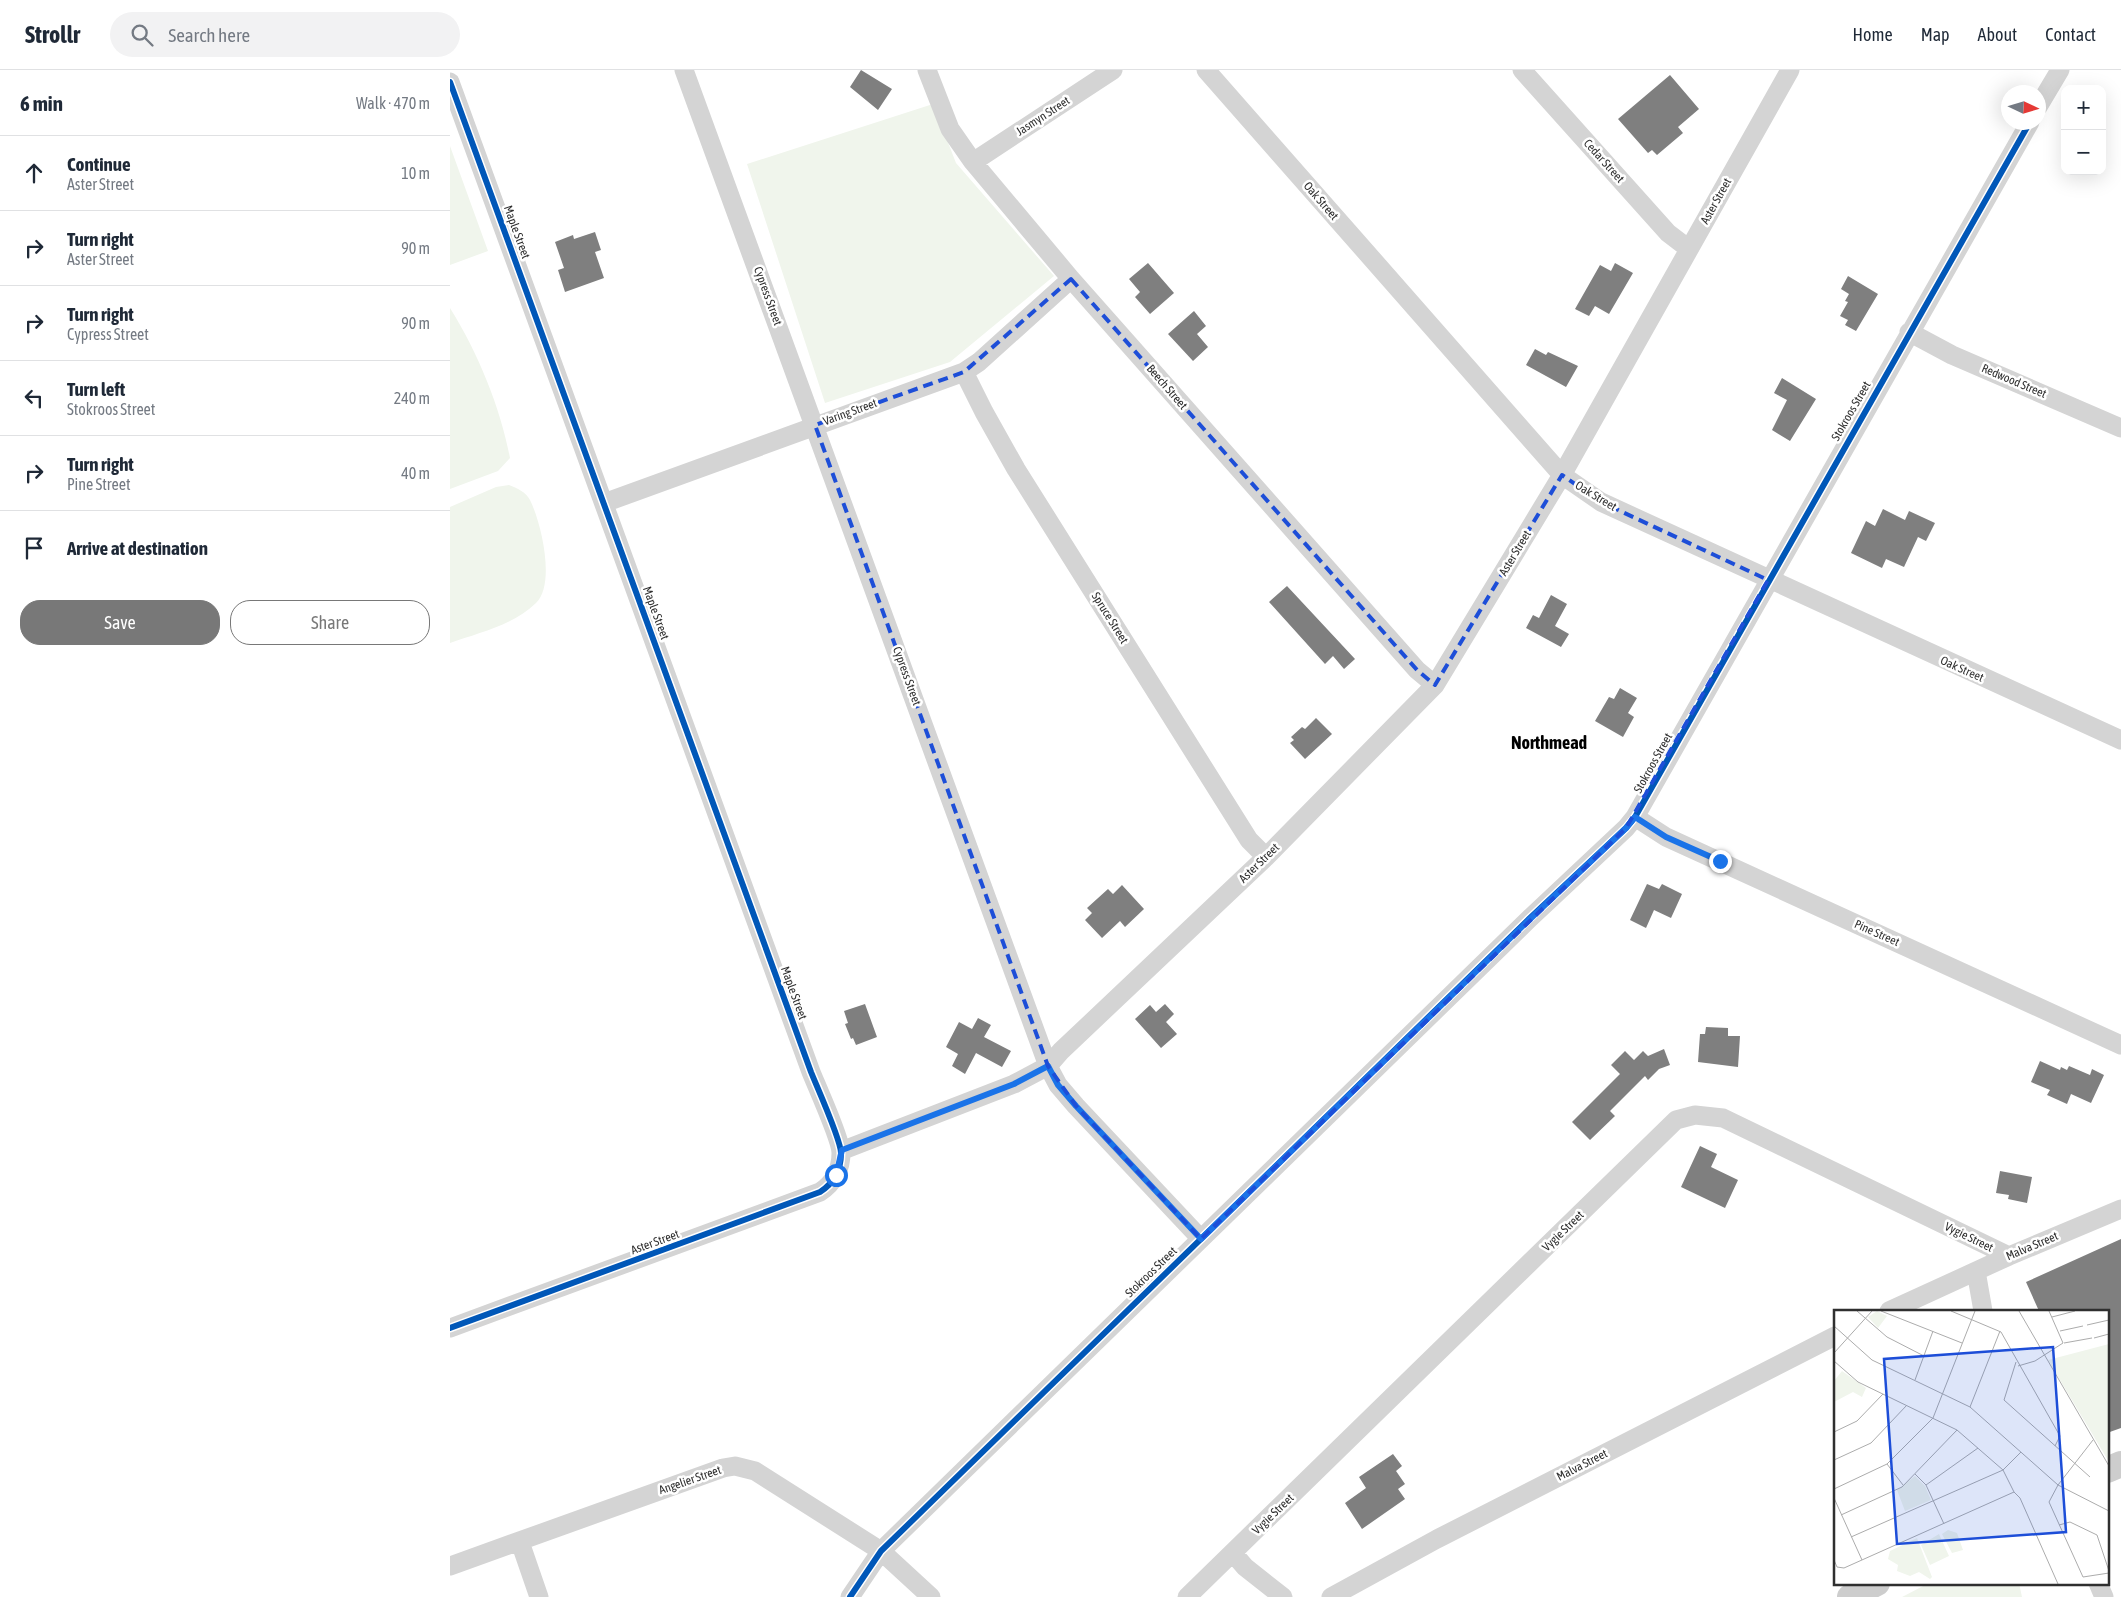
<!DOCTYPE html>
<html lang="en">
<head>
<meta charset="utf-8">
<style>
  body { margin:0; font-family:"Asap Condensed",sans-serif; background:#f2f2f3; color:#1f2937 }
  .controls { position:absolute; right:15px; top:15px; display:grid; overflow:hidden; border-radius:10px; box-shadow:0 5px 20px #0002 }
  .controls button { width:45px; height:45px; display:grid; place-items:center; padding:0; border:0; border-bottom:1px solid #e0e1e3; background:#fff; color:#1f2937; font:25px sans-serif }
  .compass { position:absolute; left:1551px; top:15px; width:45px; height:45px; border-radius:50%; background:#fff; box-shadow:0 5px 20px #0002; rotate:94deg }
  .stop { position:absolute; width:15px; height:15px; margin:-11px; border:4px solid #1a73e8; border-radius:50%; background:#fff }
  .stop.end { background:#1a73e8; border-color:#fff; box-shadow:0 1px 5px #0008 }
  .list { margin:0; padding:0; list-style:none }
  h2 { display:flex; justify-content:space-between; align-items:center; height:65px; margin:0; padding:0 20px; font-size:21px }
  h2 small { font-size:16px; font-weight:400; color:#747a83 }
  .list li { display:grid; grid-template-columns:32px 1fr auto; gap:15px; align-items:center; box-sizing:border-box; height:75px; padding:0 20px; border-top:1px solid #e0e1e3 }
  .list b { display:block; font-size:19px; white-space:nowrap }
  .list p { margin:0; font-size:16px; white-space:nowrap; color:#747a83 }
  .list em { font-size:16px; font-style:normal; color:#747a83 }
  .actions { display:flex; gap:10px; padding:15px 20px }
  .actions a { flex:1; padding:11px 0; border:1px solid #787878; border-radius:20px; text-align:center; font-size:18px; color:#787878 }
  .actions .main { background:#787878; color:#fff }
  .icon { flex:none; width:28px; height:28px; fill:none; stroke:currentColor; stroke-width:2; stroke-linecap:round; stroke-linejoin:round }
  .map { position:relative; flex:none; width:1671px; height:1527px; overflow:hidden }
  header { display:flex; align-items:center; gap:30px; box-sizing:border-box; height:70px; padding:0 25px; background:#fff; border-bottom:1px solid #e0e1e3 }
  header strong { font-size:24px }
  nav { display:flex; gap:28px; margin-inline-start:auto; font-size:18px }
  .search { width:350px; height:45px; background:#f2f2f3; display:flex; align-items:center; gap:12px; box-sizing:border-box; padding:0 18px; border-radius:28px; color:#747a83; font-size:19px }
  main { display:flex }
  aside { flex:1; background:#fff }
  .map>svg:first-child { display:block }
</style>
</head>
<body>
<header>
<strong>Strollr</strong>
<div class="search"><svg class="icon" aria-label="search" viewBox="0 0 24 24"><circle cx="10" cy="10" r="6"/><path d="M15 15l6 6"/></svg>Search here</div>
<nav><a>Home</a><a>Map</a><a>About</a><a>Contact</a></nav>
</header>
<main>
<aside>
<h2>6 min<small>Walk · 470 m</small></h2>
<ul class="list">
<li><svg class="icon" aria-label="ahead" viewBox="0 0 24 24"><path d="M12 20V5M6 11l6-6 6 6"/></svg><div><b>Continue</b><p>Aster Street</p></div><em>10 m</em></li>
<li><svg class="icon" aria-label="right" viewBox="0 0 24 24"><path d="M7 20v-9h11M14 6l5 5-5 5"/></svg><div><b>Turn right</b><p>Aster Street</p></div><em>90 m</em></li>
<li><svg class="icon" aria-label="right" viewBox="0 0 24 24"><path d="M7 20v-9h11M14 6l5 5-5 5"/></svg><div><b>Turn right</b><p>Cypress Street</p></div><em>90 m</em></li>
<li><svg class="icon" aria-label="left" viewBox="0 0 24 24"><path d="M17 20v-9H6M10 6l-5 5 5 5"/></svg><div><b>Turn left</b><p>Stokroos Street</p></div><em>240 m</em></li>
<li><svg class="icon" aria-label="right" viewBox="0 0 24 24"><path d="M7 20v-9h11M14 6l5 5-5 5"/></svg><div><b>Turn right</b><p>Pine Street</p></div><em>40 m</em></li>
<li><svg class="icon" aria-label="arrive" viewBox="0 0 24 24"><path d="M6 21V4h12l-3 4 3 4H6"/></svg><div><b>Arrive at destination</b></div></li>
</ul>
<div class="actions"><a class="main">Save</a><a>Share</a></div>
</aside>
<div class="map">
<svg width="1671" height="1527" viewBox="0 0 1671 1527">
  <rect width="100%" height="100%" fill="#fff"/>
  <!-- green -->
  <path fill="#f0f5ec" d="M 483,34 L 506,93 L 604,206 L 500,292 L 375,333 L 297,94 Z
    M 0,76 L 38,181 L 0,195 Z
    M 0,238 C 28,283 50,336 60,388 L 48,401 L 0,419 Z
    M 59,415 C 67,418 76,422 80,430 C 91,452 106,514 86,533 C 64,555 28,563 0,573 L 0,437 L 46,417 Z
    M 1479,1513 L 1569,1513 L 1572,1527 L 1452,1527 Z"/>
  <!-- building -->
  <path fill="#7f7f7f" d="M 411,0 L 442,19 L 428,40 L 400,17 Z
    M 1220,5 L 1249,39 L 1228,57 L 1233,63 L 1207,85 L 1202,80 L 1198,83 L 1168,49 Z
    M 145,162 L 151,180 L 145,182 L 154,208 L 115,222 L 108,200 L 114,198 L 105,172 L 123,165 L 124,169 Z
    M 698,193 L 724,223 L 700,244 L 685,227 L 690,222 L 679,209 Z
    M 1165,193 L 1183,203 L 1159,244 L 1145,236 L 1139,246 L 1125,239 L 1150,195 L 1161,201 Z
    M 1398,206 L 1428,224 L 1406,261 L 1395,255 L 1398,250 L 1390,246 L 1398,232 L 1395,231 L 1399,224 L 1391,219 Z
    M 744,241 L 756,256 L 747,264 L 758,277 L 743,291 L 718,264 Z
    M 1085,279 L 1096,285 L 1098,282 L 1128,296 L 1116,317 L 1076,295 Z
    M 1332,308 L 1366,329 L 1340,371 L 1322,360 L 1337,330 L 1324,323 Z
    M 1433,439 L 1455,450 L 1459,441 L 1485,453 L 1476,471 L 1468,467 L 1454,497 L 1436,489 L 1432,498 L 1401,483 L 1416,451 L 1425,456 Z
    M 837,516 L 905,589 L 894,599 L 883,586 L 875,594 L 819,532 Z
    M 1101,525 L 1117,534 L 1105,556 L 1119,564 L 1111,577 L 1076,558 L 1083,545 L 1089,548 Z
    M 1170,618 L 1187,628 L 1178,643 L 1184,647 L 1173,667 L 1145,651 L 1159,627 L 1164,629 Z
    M 866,648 L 882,664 L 855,689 L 840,673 L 844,670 L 841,667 L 852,657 L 855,659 Z
    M 1197,814 L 1209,819 L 1212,814 L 1232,824 L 1221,848 L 1204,840 L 1196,858 L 1180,850 Z
    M 672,815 L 694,839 L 675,857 L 670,851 L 652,868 L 635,850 L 642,843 L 637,838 L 658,819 L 663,824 Z
    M 415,934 L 427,967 L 406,975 L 403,968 L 401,969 L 395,954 L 398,953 L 394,941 Z
    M 715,934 L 724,944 L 716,952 L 727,964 L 711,978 L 685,949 L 700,935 L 706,942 Z
    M 528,948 L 541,955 L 534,967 L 561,981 L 552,997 L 526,983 L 515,1004 L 502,996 L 508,984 L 496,977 L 509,952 L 522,959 Z
    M 1256,957 L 1278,958 L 1278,966 L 1290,966 L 1288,997 L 1248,992 L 1250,964 L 1255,964 Z
    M 1214,979 L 1220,995 L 1209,999 L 1198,1010 L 1195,1006 L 1160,1041 L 1165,1046 L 1140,1070 L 1122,1052 L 1170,1004 L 1161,995 L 1175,981 L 1184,990 L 1193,981 L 1198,986 Z
    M 1590,991 L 1610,1000 L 1611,997 L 1617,1000 L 1619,996 L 1640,1005 L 1642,999 L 1654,1005 L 1641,1033 L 1621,1024 L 1617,1034 L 1597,1025 L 1600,1020 L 1581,1012 Z
    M 1250,1076 L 1267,1084 L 1261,1097 L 1288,1110 L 1275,1138 L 1231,1117 Z
    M 1550,1101 L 1582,1107 L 1577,1133 L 1558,1129 L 1559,1125 L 1546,1123 Z
    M 1671,1169 L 1671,1358 L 1657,1363 L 1657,1241 L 1589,1241 L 1576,1212 Z
    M 943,1384 L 952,1396 L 946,1401 L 955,1414 L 948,1419 L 955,1429 L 912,1459 L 895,1433 L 916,1418 L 909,1407 Z"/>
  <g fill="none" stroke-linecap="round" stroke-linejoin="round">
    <!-- street -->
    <path stroke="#d4d4d4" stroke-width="19" d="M 234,0 L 598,996 L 608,1015 L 626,1036 L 751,1169
      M 477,0 L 500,59 L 523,92 L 621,209 L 967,600 L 985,615
      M 756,0 L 1112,405 L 1151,432 L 1671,670
      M 1072,0 L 1218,163 L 1239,179
      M 0,12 L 361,1002 C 367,1017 391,1070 391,1083 C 391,1099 384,1113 370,1122 L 0,1258
      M 1588,37 L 1610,0
      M 523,92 L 663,0
      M 1459,262 L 1502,285 L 1671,358
      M 514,302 L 534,342 L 566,399 L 799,770 L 816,787
      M 154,433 L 514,302 L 529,292 L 621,209
      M 1185,747 L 1216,767 L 1671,975
      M 391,1081 L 564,1014 L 598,996 L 611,981 L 816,787 L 985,615 L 1112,405 L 1340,0
      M 1526,1201 L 1533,1241
      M 1439,1241 L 1559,1186 L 1671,1139
      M 70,1472 L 89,1527
      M 783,1483 L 795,1497 L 833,1527
      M 0,1496 L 273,1398 L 285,1396 L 305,1401 L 431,1481 L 481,1527
      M 1648,1513 L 1654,1527
      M 400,1527 L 431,1481 L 1079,849 L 1176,758 L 1185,747 L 1580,52
      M 737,1527 L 1226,1050 L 1245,1045 L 1273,1048 L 1559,1186
      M 881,1527 L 987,1469 L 1385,1266"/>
    <!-- secondary -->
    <path stroke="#cdcdcd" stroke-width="26" d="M 1657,1400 L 1671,1394
      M 1400,1527 L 1427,1513"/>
    <defs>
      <path id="cycleway" d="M 0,12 L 361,1002 C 367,1017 391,1070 391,1083 C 391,1099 384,1113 370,1122 L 0,1258
        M 400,1527 L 431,1481 L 1079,849 L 1176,758 L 1185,747 L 1580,52"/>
    </defs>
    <!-- cycleway casing -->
    <use href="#cycleway" stroke="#fff" stroke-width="9"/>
    <!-- cycleway -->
    <use href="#cycleway" stroke="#0057b8" stroke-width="6"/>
  </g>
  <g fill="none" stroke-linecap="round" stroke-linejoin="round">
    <!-- route -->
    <path stroke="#1a73e8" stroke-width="6" d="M 386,1105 L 392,1080 L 564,1014 L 598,996 L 608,1015 L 626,1036 L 751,1169 L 1079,850 L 1176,758 L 1185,747 L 1216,767 L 1270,791"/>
  </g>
  <!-- marked area -->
  <path fill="none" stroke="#1d4ed8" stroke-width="4" stroke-dasharray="10 6" stroke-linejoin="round" d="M 621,209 L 967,600 L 985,615 L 1112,405 L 1151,432 L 1318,510 L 1176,758 L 751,1169 L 626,1036 L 598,996 L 365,355 L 514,302 Z"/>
  <g text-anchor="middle" stroke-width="5" stroke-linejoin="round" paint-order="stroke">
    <!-- street labels -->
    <g font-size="12" fill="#2f2f2f" stroke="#fff">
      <text transform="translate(593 46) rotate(-33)" y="4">Jasmyn Street</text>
      <text transform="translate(1154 91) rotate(48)" y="4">Cedar Street</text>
      <text transform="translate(871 131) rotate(49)" y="4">Oak Street</text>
      <text transform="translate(1266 131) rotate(-61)" y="4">Aster Street</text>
      <text transform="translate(67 162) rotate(70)" y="4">Maple Street</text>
      <text transform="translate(318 226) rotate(70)" y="4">Cypress Street</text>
      <text transform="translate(1564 311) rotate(23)" y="4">Redwood Street</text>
      <text transform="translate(717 317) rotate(49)" y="4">Beech Street</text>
      <text transform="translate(1401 341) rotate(-60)" y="4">Stokroos Street</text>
      <text transform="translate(400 342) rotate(-20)" y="4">Varing Street</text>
      <text transform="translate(1146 426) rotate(31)" y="4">Oak Street</text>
      <text transform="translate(1065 483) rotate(-59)" y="4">Aster Street</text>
      <text transform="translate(206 543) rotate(70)" y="4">Maple Street</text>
      <text transform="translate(660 548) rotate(58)" y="4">Spruce Street</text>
      <text transform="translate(1512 599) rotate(24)" y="4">Oak Street</text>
      <text transform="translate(457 606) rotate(70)" y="4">Cypress Street</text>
      <text transform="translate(1203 693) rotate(-61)" y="4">Stokroos Street</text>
      <text transform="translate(809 793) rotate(-44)" y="4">Aster Street</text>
      <text transform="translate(1427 863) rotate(24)" y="4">Pine Street</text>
      <text transform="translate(344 923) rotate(70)" y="4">Maple Street</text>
      <text transform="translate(1113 1161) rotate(-44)" y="4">Vygie Street</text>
      <text transform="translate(1519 1167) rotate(26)" y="4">Vygie Street</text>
      <text transform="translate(205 1172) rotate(-20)" y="4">Aster Street</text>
      <text transform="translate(1582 1176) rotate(-23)" y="4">Malva Street</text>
      <text transform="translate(701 1202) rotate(-44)" y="4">Stokroos Street</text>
      <text transform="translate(1132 1395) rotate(-27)" y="4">Malva Street</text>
      <text transform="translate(240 1410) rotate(-19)" y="4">Angelier Street</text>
      <text transform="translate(823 1444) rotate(-44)" y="4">Vygie Street</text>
    </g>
    <!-- district labels -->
    <g font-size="18" font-weight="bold" fill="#000" stroke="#fff">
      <text x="1099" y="679">Northmead</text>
    </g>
  </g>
  <!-- overview -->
  <g transform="translate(1384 1240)">
    <rect width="275" height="275" fill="#fff"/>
    <path d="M 43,1 L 53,6 L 44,18 L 34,7 ZM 275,34 L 275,152 L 214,50 ZM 8,61 L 32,78 L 28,87 L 19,82 L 0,92 L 0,71 ZM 81,166 L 91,176 L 97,190 L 71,201 L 63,180 ZM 114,220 L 123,223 L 129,240 L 118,243 L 108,224 ZM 105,224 L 115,246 L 96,255 L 87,235 ZM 83,228 L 98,267 L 96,269 L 85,262 L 76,266 L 63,261 L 64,255 L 54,249 L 56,241 Z" fill="#f0f5ec"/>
    <path fill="none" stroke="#acacac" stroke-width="1" d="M 23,1 L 53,27 L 90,46M 47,1 L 128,33M 117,1 L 167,22 L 226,126 L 221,136M 185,1 L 275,156M 218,7 L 241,1M 253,15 L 275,10M 0,16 L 38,50 L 136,97 L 224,175 L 275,201M 226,21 L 249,16M 260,28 L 275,24M 230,33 L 258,28M 0,43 L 38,1M 0,51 L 24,72 L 123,120 L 169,160 L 180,182 L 186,188 L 224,274M 182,52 L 170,90 L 256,167M 184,56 L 201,51 L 229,33 L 215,1M 81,70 L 99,21M 136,97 L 166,21M 0,122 L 23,111 L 49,84M 259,130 L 224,175 L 215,192 L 249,267 L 275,263M 0,150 L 37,133 L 73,95M 53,154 L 69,175M 81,164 L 92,175 L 110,214M 92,175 L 144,138M 0,179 L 53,154 L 99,108 L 141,1M 0,188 L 28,250M 7,205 L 68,177 L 123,120M 225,215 L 236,212 L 263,225 L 275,261M 17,227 L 169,160 L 187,142M 0,250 L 3,257 L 10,258 L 180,182"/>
    <path fill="#1d4ed8" fill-opacity="0.15" stroke="#1d4ed8" stroke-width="2.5" d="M 219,37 L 232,222 L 63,234 L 50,49 Z"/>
    <rect width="275" height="275" fill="none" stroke="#2f2f2f" stroke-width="2.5"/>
  </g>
</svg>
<div class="controls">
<button>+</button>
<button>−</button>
</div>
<svg class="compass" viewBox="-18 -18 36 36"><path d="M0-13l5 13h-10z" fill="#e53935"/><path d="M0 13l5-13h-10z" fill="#747a83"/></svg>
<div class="stop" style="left:386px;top:1105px"></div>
<div class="stop end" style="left:1270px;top:791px"></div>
</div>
</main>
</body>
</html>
